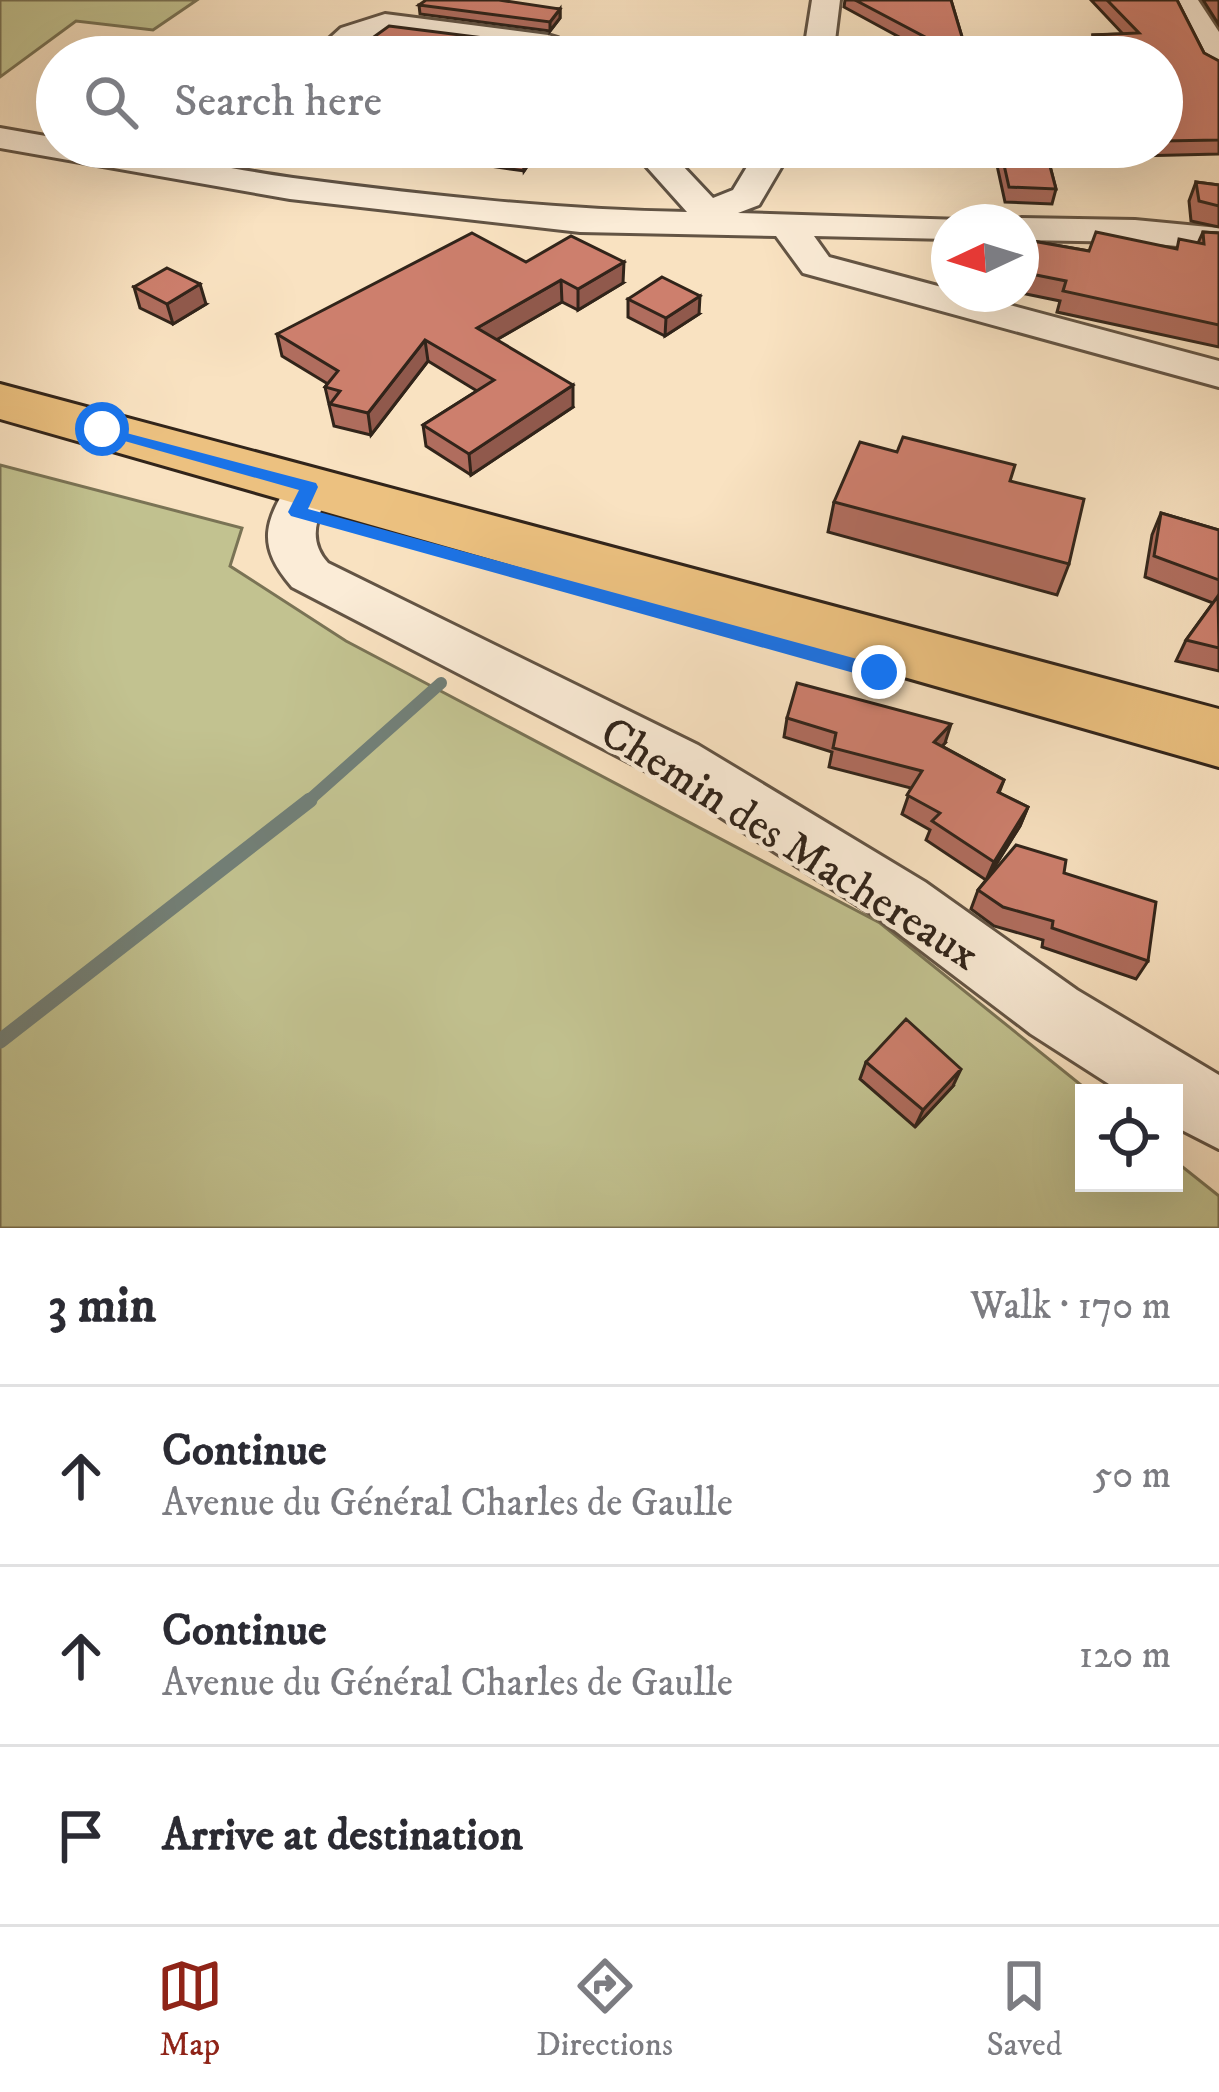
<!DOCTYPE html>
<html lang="en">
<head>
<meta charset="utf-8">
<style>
  body { margin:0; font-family:"IM FELL DW Pica",serif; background:#f7f7f7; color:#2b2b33 }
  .controls { position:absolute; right:36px; bottom:36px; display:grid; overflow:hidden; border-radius:0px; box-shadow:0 12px 48px #0002 }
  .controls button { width:108px; height:108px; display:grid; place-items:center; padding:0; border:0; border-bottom:3px solid #e1e1e2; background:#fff; color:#2b2b33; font:60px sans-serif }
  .compass { position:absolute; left:931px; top:204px; width:108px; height:108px; border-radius:50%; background:#fff; box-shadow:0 12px 48px #0002; rotate:266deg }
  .stop { position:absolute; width:36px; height:36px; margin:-27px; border:9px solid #1a73e8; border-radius:50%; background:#fff }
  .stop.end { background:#1a73e8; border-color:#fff; box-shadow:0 3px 12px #0008 }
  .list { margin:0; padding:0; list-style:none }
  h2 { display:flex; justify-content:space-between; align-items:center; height:156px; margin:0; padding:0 48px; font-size:51px }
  h2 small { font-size:39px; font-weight:400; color:#7c7c81 }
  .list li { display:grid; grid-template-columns:78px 1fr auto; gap:36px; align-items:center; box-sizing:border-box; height:180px; padding:0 48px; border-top:3px solid #e1e1e2 }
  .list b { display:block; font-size:45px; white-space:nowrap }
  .list p { margin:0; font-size:39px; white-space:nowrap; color:#7c7c81 }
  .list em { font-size:39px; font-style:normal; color:#7c7c81 }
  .icon { flex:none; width:66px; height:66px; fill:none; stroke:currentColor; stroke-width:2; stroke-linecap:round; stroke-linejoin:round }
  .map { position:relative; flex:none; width:1219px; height:1228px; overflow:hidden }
  .search { position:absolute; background:#fff; box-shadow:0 12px 48px #0002; left:36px; right:36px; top:36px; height:132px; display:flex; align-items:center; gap:30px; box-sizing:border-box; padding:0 42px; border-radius:66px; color:#7c7c81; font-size:45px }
  .sheet { height:696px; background:#fff }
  nav { display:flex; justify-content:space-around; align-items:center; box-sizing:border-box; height:168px; border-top:3px solid #e1e1e2; background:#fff; font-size:33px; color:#7c7c81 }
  nav a { display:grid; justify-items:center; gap:6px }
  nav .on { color:#8f2418 }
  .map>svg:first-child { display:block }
</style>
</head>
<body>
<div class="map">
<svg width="1219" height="1228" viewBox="0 0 1219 1228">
  <rect width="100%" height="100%" fill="#f9e2c1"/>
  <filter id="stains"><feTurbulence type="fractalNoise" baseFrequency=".00167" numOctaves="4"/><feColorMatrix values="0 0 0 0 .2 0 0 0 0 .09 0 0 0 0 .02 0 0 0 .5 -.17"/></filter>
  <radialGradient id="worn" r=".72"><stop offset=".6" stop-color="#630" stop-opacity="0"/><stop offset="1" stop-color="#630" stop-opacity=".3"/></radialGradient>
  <!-- green -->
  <path fill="#c2c290" stroke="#7a7355" stroke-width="3" d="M 0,0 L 197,0 L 153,30 L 76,21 L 0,77 Z
    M 0,465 L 242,528 L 230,566 L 346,641 L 880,923 L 1091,1093 L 1084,1093 L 1084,1183 L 1174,1183 L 1174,1160 L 1219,1196 L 1219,1228 L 0,1228 Z"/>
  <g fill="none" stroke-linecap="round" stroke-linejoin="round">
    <!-- stream-far1 -->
    <path stroke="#728078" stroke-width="12" d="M 306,803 L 441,683"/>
    <!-- stream -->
    <path stroke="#728078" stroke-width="15" d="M 0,1041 L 310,800"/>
    <defs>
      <path id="minor" d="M 812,0 L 840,0 L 833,57 L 803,57 Z
        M 1170,0 L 1198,0 L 1219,32 L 1219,74 L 1204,65 L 1198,46 Z
        M 385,14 L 548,35 L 558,38 L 581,57 L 547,57 L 540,52 L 387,32 L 361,40 L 342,57 L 309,57 L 341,28 Z
        M 0,128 L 57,138 L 57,147 C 137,147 214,167 293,178 C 424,195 555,210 687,212 L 629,147 L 665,147 L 713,198 L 733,190 L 759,147 L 793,147 L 759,205 L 738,213 L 962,220 L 949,222 L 949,239 L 814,236 L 829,257 L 949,289 L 949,294 L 968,294 L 1219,361 L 1219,387 L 803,273 L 776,236 L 580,232 L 290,199 L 0,148 Z
        M 1021,218 L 1135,220 L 1219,228 L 1219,250 L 1135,242 L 1021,240 L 1021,222 L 1008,222 Z
        M 309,472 L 325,476 L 332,487 C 319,513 305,538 328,563 L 698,745 L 925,882 L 1077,990 L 1219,1075 L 1219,1149 L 1174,1126 L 1174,1093 L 1123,1093 L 1031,1034 L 881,920 L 658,777 L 292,587 C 255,544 265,521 293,476 Z"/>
      <path id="major" d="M 0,384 L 1219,709 L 1219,767 L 0,419 Z"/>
    </defs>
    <!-- minor casing -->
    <use href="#minor" stroke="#635444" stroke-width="6"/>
    <!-- major casing -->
    <use href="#major" stroke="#31241a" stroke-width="6"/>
    <!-- minor -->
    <use href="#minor" fill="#fbecd7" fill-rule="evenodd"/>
    <!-- major -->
    <use href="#major" fill="#ecc180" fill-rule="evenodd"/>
  </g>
  <!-- wall -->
  <path fill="#b06d5e" stroke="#31241a" stroke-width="3" d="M 845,0 L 951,0 L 968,57 L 936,57 L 844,7 Z
    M 1091,0 L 1177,0 L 1204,53 L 1219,62 L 1219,154 L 1094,157 L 1090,147 L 1162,147 L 1162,57 L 1092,57 L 1089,49 L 1093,35 L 1123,34 Z
    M 1203,0 L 1219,0 L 1219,25 Z
    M 419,5 L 560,9 L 560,18 L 550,31 L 420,14 Z
    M 362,147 L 540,147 L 524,171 Z
    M 993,147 L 1045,147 L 1056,189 L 1052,204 L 1005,202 Z
    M 1196,182 L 1219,185 L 1219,227 L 1191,221 L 1189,201 Z
    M 1203,232 L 1219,233 L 1219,347 L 1057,312 L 1060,301 L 1021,293 L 1021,239 L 1089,251 L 1176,249 L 1198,243 Z
    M 526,262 L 623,283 L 578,310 L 562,302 L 496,340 L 573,407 L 471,475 L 426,446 L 423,425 L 477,391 L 428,361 L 371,435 L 334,426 L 325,387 L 328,384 L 282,356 L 277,334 Z
    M 134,287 L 206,304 L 173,324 L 140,308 Z
    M 628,299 L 699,314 L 665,336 L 628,317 Z
    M 1010,481 L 1069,564 L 1057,595 L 828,532 L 834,502 Z
    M 1161,513 L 1219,530 L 1219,671 L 1176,661 L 1186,640 L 1213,603 L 1145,577 L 1152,535 Z
    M 787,718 L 945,743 L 942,746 L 1004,780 L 999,793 L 1028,807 L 1020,826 L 987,879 L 1064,873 L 1148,961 L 1136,979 L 1042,947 L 1043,940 L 994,926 L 971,909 L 978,890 L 986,880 L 926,840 L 930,830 L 902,814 L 911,788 L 829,767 L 832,752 L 784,737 Z
    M 866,1062 L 953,1086 L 915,1127 L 860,1079 Z"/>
  <!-- shaded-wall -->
  <path fill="#90594c" stroke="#31241a" stroke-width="3" d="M 560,9 L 560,18 L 550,31 L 550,22 Z
    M 531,44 L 531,57 L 522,57 Z
    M 531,147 L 540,147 L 524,171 L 523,159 Z
    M 624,262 L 623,283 L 578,310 L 578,289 Z
    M 561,280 L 562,302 L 479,350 L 477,328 Z
    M 200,284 L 206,304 L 173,324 L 167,304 Z
    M 700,296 L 699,314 L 665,336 L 666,318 Z
    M 425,340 L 428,361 L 371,435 L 368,413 Z
    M 573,385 L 573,407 L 471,475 L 469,454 Z
    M 951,724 L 945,743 L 928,761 L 934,742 Z
    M 1028,807 L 1020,826 L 986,880 L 994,862 Z
    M 961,1069 L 953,1086 L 915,1127 L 923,1110 Z"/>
  <!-- building -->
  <path fill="#cd7f6d" stroke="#31241a" stroke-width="3" d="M 426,0 L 499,0 L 560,9 L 550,22 L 419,5 Z
    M 855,0 L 951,0 L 968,57 L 963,57 Z
    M 1107,0 L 1177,0 L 1204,53 L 1219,61 L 1219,140 L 1162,141 L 1162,57 L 1102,57 L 1093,35 L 1139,33 Z
    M 389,26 L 531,44 L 522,57 L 346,57 Z
    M 441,147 L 531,147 L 523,159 Z
    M 1000,147 L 1045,147 L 1056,189 L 1009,187 Z
    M 1196,182 L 1219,185 L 1219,206 L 1199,201 Z
    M 1096,232 L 1177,249 L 1179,239 L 1204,244 L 1203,232 L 1219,233 L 1219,325 L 1063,291 L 1066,281 L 1021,272 L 1021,239 L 1089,251 Z
    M 472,233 L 526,262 L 571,236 L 624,262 L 578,289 L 561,280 L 477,328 L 573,385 L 469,454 L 423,425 L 494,380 L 425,340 L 368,413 L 330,404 L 340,391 L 325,387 L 338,371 L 277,334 Z
    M 167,268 L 200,284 L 167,304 L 134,287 Z
    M 662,277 L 700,296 L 666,318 L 628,299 Z
    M 903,437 L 1015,465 L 1010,481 L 1084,499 L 1069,564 L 834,502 L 860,442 L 897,452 Z
    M 1161,513 L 1219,530 L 1219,580 L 1154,556 Z
    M 1218,596 L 1219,648 L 1186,640 Z
    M 797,683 L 951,724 L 934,742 L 1004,780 L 998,792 L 1028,807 L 994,862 L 932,821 L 940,813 L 907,795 L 922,771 L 833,748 L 836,733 L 787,718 Z
    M 1016,845 L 1066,860 L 1064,873 L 1156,902 L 1148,961 L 1052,928 L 1053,921 L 1003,907 L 978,890 Z
    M 906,1019 L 961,1069 L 923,1110 L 866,1062 Z"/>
  <!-- route -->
  <path fill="#1a73e8" d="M 96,425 L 316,483 L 318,487 L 308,509 L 879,665 L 889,672 L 879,680 L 291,516 L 288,512 L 299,490 L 96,433 Z"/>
  <g text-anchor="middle" stroke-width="9" stroke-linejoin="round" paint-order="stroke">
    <!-- street labels -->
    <g font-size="45" fill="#31241a" stroke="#fbecd7">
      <text transform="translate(791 842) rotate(32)" y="16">Chemin des Machereaux</text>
    </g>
  </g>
  <rect width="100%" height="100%" filter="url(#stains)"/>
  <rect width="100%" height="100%" fill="url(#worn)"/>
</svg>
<div class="controls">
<button><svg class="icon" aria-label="locate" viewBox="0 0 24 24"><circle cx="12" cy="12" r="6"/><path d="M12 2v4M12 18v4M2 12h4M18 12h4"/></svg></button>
</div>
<svg class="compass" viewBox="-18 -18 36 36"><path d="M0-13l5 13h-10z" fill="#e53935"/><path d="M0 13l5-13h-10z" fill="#7c7c81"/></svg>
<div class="stop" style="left:102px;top:429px"></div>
<div class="stop end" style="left:879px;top:672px"></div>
<div class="search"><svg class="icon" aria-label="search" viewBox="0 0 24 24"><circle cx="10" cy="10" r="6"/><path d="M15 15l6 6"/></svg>Search here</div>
</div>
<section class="sheet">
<h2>3 min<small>Walk · 170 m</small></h2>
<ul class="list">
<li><svg class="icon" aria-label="ahead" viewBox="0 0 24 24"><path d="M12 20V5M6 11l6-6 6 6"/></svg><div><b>Continue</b><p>Avenue du Général Charles de Gaulle</p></div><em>50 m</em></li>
<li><svg class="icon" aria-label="ahead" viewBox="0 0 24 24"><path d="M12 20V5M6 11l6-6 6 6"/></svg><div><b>Continue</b><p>Avenue du Général Charles de Gaulle</p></div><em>120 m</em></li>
<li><svg class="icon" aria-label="arrive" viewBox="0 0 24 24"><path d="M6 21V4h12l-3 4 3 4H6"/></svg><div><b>Arrive at destination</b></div></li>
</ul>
</section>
<nav>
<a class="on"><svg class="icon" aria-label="map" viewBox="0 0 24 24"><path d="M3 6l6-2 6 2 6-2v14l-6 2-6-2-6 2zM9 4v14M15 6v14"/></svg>Map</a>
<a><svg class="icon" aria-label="directions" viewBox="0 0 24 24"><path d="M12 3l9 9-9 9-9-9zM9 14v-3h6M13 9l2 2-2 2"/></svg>Directions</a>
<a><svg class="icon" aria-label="saved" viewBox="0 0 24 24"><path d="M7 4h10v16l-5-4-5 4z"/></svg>Saved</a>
</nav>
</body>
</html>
